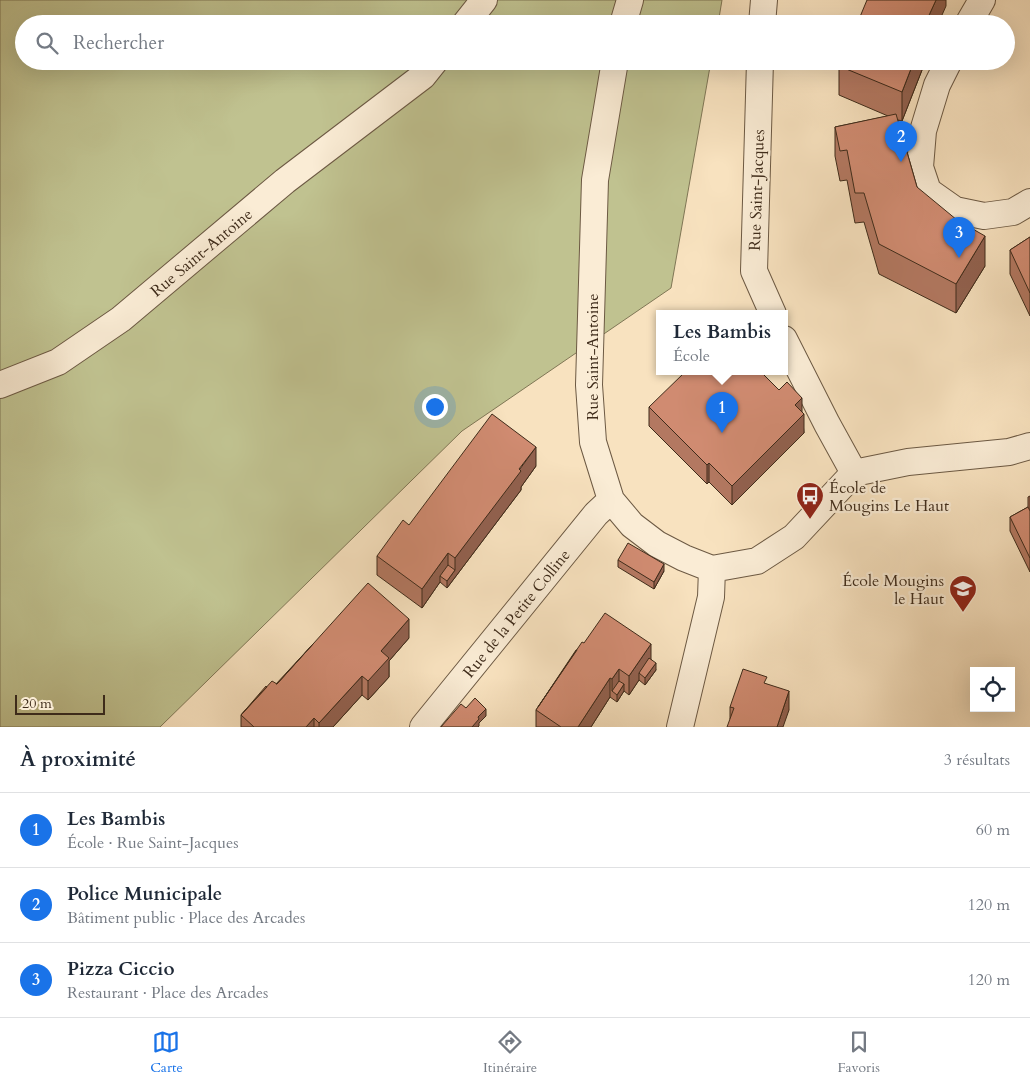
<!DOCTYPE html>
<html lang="fr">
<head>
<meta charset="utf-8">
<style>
  body { margin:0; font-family:Cardo,serif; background:#f2f2f3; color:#1f2937 }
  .controls { position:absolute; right:15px; bottom:15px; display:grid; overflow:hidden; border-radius:0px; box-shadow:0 5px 20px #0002 }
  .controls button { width:45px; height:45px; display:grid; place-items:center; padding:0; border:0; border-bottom:1px solid #e0e1e3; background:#fff; color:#1f2937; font:25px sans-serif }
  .scale { position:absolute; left:15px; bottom:12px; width:90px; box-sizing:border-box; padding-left:5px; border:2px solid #3e2b1a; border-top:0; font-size:14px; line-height:18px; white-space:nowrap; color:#3e2b1a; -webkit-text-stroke:4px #faecd5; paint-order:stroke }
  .you { position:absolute; left:434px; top:406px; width:18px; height:18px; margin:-12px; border:4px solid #fff; border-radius:50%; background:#1a73e8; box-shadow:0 0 0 8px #1a73e833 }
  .badge { display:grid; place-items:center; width:32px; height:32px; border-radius:50%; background:#1a73e8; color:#fff; font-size:16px; font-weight:700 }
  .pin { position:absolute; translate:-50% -41px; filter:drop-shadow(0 1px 2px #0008) }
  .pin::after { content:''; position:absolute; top:26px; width:18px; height:15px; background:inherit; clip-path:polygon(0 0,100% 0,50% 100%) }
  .popup { position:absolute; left:656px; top:310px; width:132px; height:65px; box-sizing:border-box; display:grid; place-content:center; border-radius:0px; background:#fff; filter:drop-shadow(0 1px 4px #0005); font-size:16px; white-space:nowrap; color:#747a83 }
  .popup b { font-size:19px; color:#1f2937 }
  .popup::after { content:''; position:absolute; left:50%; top:100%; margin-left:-10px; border:10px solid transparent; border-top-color:#fff }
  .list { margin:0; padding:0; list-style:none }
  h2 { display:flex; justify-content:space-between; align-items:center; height:65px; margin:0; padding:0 20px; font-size:21px }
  h2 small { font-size:16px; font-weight:400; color:#747a83 }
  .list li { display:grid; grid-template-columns:32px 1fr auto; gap:15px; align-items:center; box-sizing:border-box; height:75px; padding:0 20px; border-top:1px solid #e0e1e3 }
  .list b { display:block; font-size:19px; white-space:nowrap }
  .list p { margin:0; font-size:16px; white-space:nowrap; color:#747a83 }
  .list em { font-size:16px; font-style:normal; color:#747a83 }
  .icon { flex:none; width:28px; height:28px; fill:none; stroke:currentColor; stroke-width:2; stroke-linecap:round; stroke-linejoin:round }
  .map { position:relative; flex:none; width:1030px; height:727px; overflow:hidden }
  .search { position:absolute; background:#fff; box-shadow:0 5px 20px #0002; left:15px; right:15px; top:15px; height:55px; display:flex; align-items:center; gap:12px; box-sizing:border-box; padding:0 18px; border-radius:28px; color:#747a83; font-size:19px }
  .sheet { height:290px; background:#fff }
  nav { display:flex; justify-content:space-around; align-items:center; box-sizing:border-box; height:70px; border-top:1px solid #e0e1e3; background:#fff; font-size:14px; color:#747a83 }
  nav a { display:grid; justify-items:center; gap:2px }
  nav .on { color:#1a73e8 }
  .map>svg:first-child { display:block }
</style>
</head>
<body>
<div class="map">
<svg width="1030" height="727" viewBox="0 0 1030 727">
  <rect width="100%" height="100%" fill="#f8e2bf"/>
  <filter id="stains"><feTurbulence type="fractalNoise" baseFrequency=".004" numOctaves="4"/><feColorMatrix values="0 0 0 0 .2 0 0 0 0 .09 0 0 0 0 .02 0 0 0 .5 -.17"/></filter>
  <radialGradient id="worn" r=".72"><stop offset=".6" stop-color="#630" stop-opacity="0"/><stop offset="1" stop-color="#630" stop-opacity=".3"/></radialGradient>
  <!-- green -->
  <path fill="#c0c290" stroke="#7f7655" d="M 0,0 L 722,0 L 718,24 L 24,24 L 24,61 L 711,61 L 671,288 L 462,431 L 160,727 L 0,727 Z"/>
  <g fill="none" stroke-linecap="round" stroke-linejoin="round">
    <defs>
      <path id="minor" d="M 465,24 L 484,0
        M 623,24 L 630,0
        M 762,24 L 764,0
        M 968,24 L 982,0
        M 615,61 L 595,180 L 589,385 L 593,442 L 611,500 L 632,525 L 657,544 L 684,558 L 712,569 L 757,561 L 794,537 L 854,473 L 908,462 L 1009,452 L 1030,446
        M 760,61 L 754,271 L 773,314
        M 949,61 L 937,85 L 923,131 L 920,167 L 928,191 L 955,210 L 984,216 L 1013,212 L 1030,202
        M 784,339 L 827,424 L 854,473
        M 0,385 L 58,362 L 121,319 L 285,181 L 423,76 L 435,61
        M 423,727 L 596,514 L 611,500
        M 680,727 L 711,597 L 712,569"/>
    </defs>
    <!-- minor casing -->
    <use href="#minor" stroke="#6c5943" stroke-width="28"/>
    <!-- minor -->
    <use href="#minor" stroke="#faecd5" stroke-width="26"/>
  </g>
  <!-- wall -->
  <path fill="#b37861" stroke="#3e2b1a" d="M 922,61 L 922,70 L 902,121 L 898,120 L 917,187 L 985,266 L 956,313 L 879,274 L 864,222 L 855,223 L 847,180 L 840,181 L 835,156 L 835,127 L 888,116 L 839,95 L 839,66 Z
    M 1030,237 L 1030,316 L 1010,274 L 1010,250 Z
    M 779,390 L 802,412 L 804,433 L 732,505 L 709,482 L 707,484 L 649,426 L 649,407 Z
    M 536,466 L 521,487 L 521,490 L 447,588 L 440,582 L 422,608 L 377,575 L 377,556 Z
    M 1030,496 L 1030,572 L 1010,531 L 1010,517 L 1028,507 L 1028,497 Z
    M 618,560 L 664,571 L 654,589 L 618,567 Z
    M 409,638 L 389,661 L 389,677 L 368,700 L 362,695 L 333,727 L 241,727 L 241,715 L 267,687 Z
    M 584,643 L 651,659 L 656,670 L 645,685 L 639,680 L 629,695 L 624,691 L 617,702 L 610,697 L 591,727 L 536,727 L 536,710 L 577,650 Z
    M 767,684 L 789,710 L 730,719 L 730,707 Z"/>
  <!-- shaded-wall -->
  <path fill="#92614f" stroke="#3e2b1a" d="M 936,0 L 946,0 L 946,6 L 938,24 L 925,24 Z
    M 914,61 L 922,61 L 922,70 L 902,121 L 902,92 Z
    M 985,236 L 985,266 L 956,313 L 956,284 Z
    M 802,398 L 802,415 L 804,414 L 804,433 L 732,505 L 732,486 L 795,405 Z
    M 536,447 L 536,466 L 521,487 L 521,490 L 447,588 L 447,581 L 455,570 L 455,558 Z
    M 709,463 L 709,482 L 707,484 L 707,465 Z
    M 448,553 L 448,572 L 440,576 L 440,582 L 422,608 L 422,589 Z
    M 664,564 L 664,571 L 654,589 L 654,582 Z
    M 409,619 L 409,638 L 389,661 L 389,677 L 368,700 L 368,681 L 381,651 Z
    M 651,644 L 651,663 L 639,673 L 639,680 L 629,695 L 629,676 Z
    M 656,663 L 656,670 L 645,685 L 645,678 Z
    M 619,669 L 619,688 L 612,691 L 612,679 Z
    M 362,676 L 362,695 L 333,727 L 319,727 L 319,723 Z
    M 610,678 L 610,697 L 591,727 L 578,727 Z
    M 624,684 L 624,691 L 617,702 L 617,695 Z
    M 789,691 L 789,710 L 783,727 L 777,727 Z
    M 486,709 L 486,716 L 479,723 L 479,726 L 478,727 L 472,727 L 478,717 Z
    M 314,718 L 314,727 L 306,727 Z"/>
  <!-- building -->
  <path fill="#d08b71" stroke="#3e2b1a" d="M 867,0 L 936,0 L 925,24 L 857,24 Z
    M 841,61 L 914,61 L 902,92 L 839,66 Z
    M 896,114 L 917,187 L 957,220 L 985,236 L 956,284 L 879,244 L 864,193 L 855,193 L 847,150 L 840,151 L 835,127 Z
    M 1030,237 L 1030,293 L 1010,250 Z
    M 685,372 L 761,372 L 779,390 L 787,382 L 802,398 L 795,405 L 804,414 L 732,486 L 709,463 L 707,465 L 649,407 Z
    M 492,414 L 536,447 L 519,469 L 521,471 L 455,558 L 448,553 L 422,589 L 377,556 L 403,520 L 409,525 Z
    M 1028,507 L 1030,511 L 1030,558 L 1010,517 Z
    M 628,543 L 664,564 L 654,582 L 618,560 Z
    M 448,565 L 455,570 L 447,581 L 440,576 Z
    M 368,583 L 409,619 L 381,651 L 389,658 L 368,681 L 362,676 L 319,723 L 314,718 L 306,727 L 254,727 L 241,715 L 272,681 L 277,684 Z
    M 605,613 L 651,644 L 629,676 L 619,669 L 612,679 L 610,678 L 578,727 L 561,727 L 536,710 L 582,642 L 584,643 Z
    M 313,644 L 277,684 L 276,684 Z
    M 576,650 L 577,650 L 538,707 Z
    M 649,658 L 656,663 L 645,678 L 639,673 Z
    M 743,669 L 767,677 L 764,683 L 789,691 L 777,727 L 727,727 L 734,708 L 730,707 Z
    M 619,681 L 624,684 L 617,695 L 612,691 Z
    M 266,686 L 267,687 L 241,715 Z
    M 475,698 L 486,709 L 478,717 L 479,719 L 472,727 L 441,727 L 461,704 L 466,708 Z"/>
  <!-- icons -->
  <defs>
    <symbol id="bus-pin" viewBox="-11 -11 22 30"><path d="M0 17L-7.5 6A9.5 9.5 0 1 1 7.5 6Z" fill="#8f2418" stroke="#faecd5"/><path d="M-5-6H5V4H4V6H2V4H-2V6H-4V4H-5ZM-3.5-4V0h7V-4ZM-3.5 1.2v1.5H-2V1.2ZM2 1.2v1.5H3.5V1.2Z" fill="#fff"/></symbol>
    <symbol id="school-pin" viewBox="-11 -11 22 30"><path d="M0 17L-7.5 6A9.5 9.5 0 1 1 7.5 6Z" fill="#8f2418" stroke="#faecd5"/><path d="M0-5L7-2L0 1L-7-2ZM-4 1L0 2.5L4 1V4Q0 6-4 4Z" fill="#fff"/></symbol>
  </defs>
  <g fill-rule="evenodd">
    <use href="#bus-pin" x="794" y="480" width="32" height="43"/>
    <use href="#school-pin" x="947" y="573" width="32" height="43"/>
  </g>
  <g text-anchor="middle" stroke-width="4.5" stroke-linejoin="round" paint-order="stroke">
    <!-- street labels -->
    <g font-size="16" fill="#3e2b1a" stroke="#faecd5">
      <text transform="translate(756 190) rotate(-88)" y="6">Rue Saint-Jacques</text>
      <text transform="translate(201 252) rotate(-40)" y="6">Rue Saint-Antoine</text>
      <text transform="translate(592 357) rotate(-90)" y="6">Rue Saint-Antoine</text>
      <text transform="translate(516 613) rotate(-51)" y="6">Rue de la Petite Colline</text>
    </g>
    <!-- poi labels -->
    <g font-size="16" fill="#3e2b1a" stroke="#faecd5" text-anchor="start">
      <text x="829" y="493">École de<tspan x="829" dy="18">Mougins Le Haut</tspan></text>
      <text x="944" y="586" text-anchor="end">École Mougins<tspan x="944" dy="18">le Haut</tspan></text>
    </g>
  </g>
  <rect width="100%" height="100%" filter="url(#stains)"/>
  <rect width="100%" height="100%" fill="url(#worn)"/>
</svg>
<div class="controls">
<button><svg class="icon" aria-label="locate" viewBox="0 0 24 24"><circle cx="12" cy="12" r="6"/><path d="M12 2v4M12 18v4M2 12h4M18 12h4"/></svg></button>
</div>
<div class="scale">20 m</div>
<div class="you"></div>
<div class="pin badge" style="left:722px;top:433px">1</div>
<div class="popup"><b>Les Bambis</b>École</div>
<div class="pin badge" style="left:901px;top:162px">2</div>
<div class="pin badge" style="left:959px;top:258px">3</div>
<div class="search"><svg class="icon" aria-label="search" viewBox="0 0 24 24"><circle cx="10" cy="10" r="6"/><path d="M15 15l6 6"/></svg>Rechercher</div>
</div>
<section class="sheet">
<h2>À proximité<small>3 résultats</small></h2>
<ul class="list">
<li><span class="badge">1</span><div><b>Les Bambis</b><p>École · Rue Saint-Jacques</p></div><em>60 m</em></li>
<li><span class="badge">2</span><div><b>Police Municipale</b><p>Bâtiment public · Place des Arcades</p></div><em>120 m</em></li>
<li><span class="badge">3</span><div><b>Pizza Ciccio</b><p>Restaurant · Place des Arcades</p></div><em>120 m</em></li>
</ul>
</section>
<nav>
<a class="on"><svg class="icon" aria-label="map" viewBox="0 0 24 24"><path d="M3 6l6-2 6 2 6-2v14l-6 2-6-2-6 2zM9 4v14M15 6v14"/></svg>Carte</a>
<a><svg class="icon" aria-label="directions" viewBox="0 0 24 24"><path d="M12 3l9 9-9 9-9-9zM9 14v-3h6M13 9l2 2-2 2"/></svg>Itinéraire</a>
<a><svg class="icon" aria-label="saved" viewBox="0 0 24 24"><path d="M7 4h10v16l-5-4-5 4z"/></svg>Favoris</a>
</nav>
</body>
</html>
